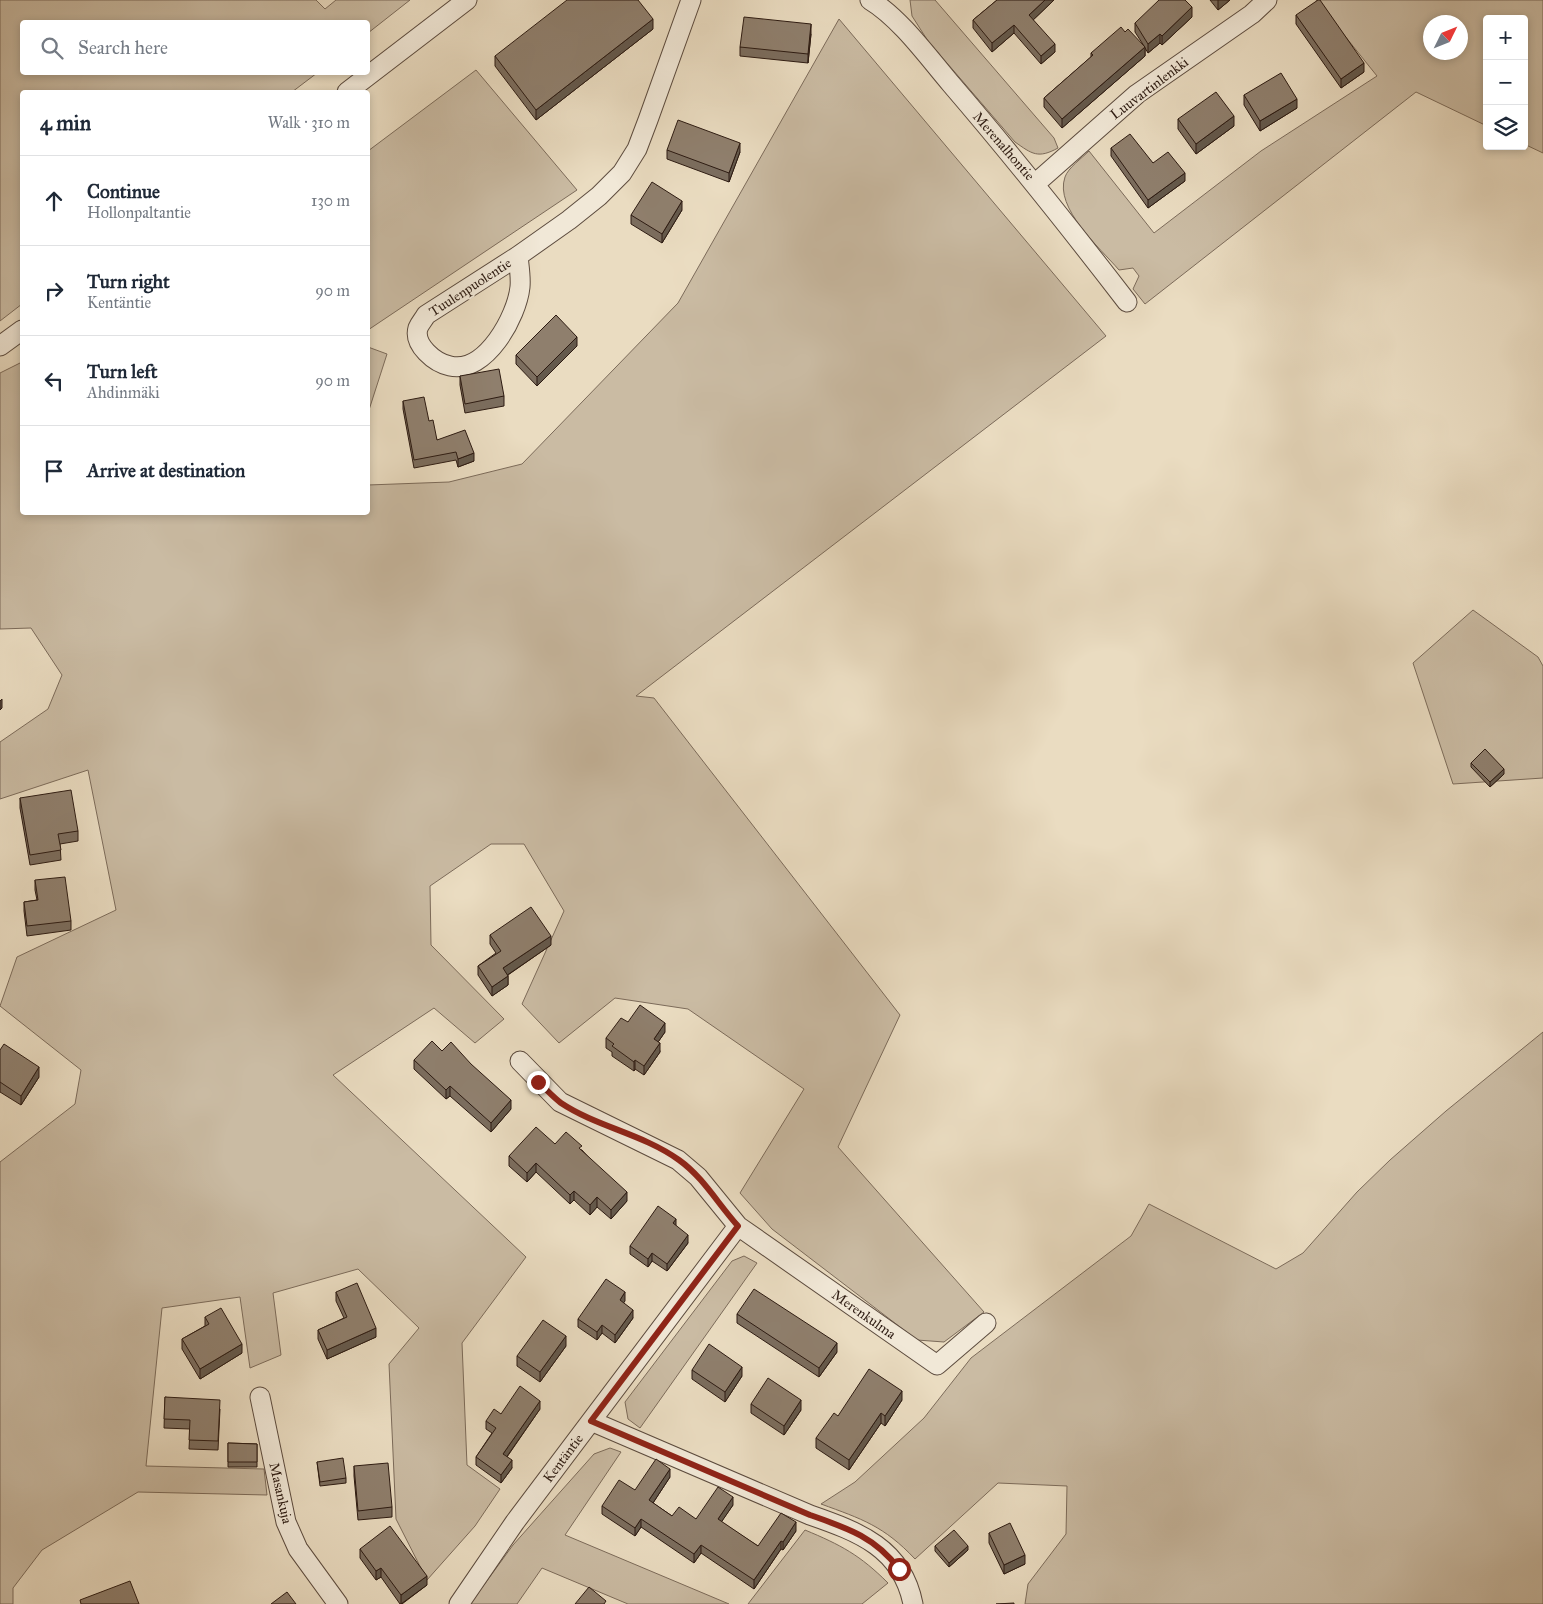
<!DOCTYPE html>
<html lang="en">
<head>
<meta charset="utf-8">
<style>
  body { margin:0; font-family:"IM FELL Great Primer",serif; background:#f6f6f7; color:#1f2937 }
  .controls { position:absolute; right:15px; top:15px; display:grid; overflow:hidden; border-radius:5px; box-shadow:0 2px 8px #0003 }
  .controls button { width:45px; height:45px; display:grid; place-items:center; padding:0; border:0; border-bottom:1px solid #e0e1e3; background:#fff; color:#1f2937; font:25px sans-serif }
  .compass { position:absolute; left:1423px; top:15px; width:45px; height:45px; border-radius:50%; background:#fff; box-shadow:0 2px 8px #0003; rotate:47deg }
  .stop { position:absolute; width:15px; height:15px; margin:-11px; border:4px solid #8f2418; border-radius:50%; background:#fff }
  .stop.end { background:#8f2418; border-color:#fff; box-shadow:0 1px 5px #0008 }
  .list { margin:0; padding:0; list-style:none }
  h2 { display:flex; justify-content:space-between; align-items:center; height:65px; margin:0; padding:0 20px; font-size:21px }
  h2 small { font-size:16px; font-weight:400; color:#747a83 }
  .list li { display:grid; grid-template-columns:32px 1fr auto; gap:15px; align-items:center; box-sizing:border-box; height:90px; padding:0 20px; border-top:1px solid #e0e1e3 }
  .list b { display:block; font-size:19px; white-space:nowrap }
  .list p { margin:0; font-size:16px; white-space:nowrap; color:#747a83 }
  .list em { font-size:16px; font-style:normal; color:#747a83 }
  .icon { flex:none; width:28px; height:28px; fill:none; stroke:currentColor; stroke-width:2; stroke-linecap:round; stroke-linejoin:round }
  .map { position:relative; flex:none; width:1543px; height:1604px; overflow:hidden }
  .search { position:absolute; background:#fff; box-shadow:0 2px 8px #0003; left:20px; top:20px; width:350px; height:55px; display:flex; align-items:center; gap:12px; box-sizing:border-box; padding:0 18px; border-radius:5px; color:#747a83; font-size:19px }
  .panel { position:absolute; background:#fff; box-shadow:0 2px 8px #0003; left:20px; top:90px; width:350px; height:425px; border-radius:5px }
  .map>svg:first-child { display:block }
</style>
</head>
<body>
<div class="map">
<svg width="1543" height="1604" viewBox="0 0 1543 1604">
  <rect width="100%" height="100%" fill="#eadcc1"/>
  <filter id="stains"><feTurbulence type="fractalNoise" baseFrequency=".004" numOctaves="4"/><feColorMatrix values="0 0 0 0 .2 0 0 0 0 .09 0 0 0 0 .02 0 0 0 .5 -.17"/></filter>
  <radialGradient id="worn" r=".72"><stop offset=".6" stop-color="#630" stop-opacity="0"/><stop offset="1" stop-color="#630" stop-opacity=".3"/></radialGradient>
  <!-- green -->
  <path fill="#cabba3" stroke="#7c6b5a" fill-rule="evenodd" d="M 0,0 L 316,0 L 325,9 L 336,0 L 410,0 L 368,33 L 368,22 L 22,22 L 22,72 L 317,73 L 292,92 L 22,92 L 22,304 L 0,321 Z
    M 910,0 L 935,0 L 1054,138 L 1058,148 C 1038,159 1032,154 1015,142 L 928,41 L 912,16 Z
    M 1316,0 L 1543,0 L 1543,153 L 1524,144 L 1524,19 L 1487,19 L 1487,126 L 1416,92 L 1145,304 L 1133,289 L 1139,276 L 1133,268 L 1119,270 C 1100,248 1054,208 1065,177 C 1068,168 1082,158 1089,151 L 1154,233 L 1261,151 L 1377,76 ZM 1430,22 L 1460,22 L 1460,52 L 1430,52 Z
    M 839,19 L 1106,336 L 636,696 L 654,698 L 900,1015 L 838,1147 L 984,1312 L 944,1342 L 917,1340 L 772,1229 L 740,1193 L 804,1089 L 688,1009 L 615,998 L 559,1043 L 522,1004 L 564,911 L 524,844 L 491,844 L 430,886 L 431,945 L 504,1019 L 475,1043 L 434,1008 L 333,1075 L 526,1257 L 462,1343 L 467,1465 L 500,1489 L 475,1526 L 427,1580 L 396,1519 L 389,1364 L 419,1328 L 358,1269 L 273,1293 L 281,1355 L 250,1368 L 240,1297 L 162,1308 L 146,1466 L 264,1469 L 267,1495 L 138,1492 L 42,1550 L 13,1588 L 13,1604 L 0,1604 L 0,1162 L 75,1104 L 81,1070 L 0,1006 L 17,957 L 116,910 L 88,770 L 0,799 L 0,742 L 48,709 L 62,675 L 31,628 L 0,629 L 0,373 L 22,362 L 22,512 L 368,512 L 368,485 L 449,482 L 522,464 L 678,303 Z
    M 476,70 L 577,190 L 368,330 L 368,151 Z
    M 368,347 L 387,354 L 368,413 Z
    M 1473,610 L 1538,657 L 1543,666 L 1543,778 L 1453,784 L 1413,663 Z
    M 1543,1032 L 1543,1604 L 1025,1604 L 1028,1584 L 1066,1534 L 1067,1486 L 998,1483 L 915,1559 C 884,1526 862,1519 821,1504 L 855,1482 L 924,1418 L 971,1358 L 1131,1236 L 1149,1204 L 1276,1269 L 1303,1253 L 1357,1192 L 1390,1160 L 1446,1111 Z
    M 744,1256 L 757,1263 L 640,1428 L 628,1419 L 625,1402 L 732,1261 Z
    M 610,1448 L 621,1452 L 565,1535 L 729,1604 L 628,1604 L 542,1568 L 517,1604 L 470,1604 L 513,1545 L 594,1454 Z
    M 805,1530 C 841,1545 860,1555 888,1583 L 862,1604 L 748,1604 Z"/>
  <g fill="none" stroke-linecap="round" stroke-linejoin="round">
    <defs>
      <path id="minor" d="M 870,0 C 900,18 928,57 951,84 C 1012,155 1070,228 1127,302
        M 347,92 L 467,0
        M 1036,183 L 1137,94 L 1252,14 L 1267,0
        M 518,256 C 519,266 521,277 520,287 C 517,316 486,374 450,366 C 435,363 413,345 418,328 C 420,323 424,319 426,315 L 518,256 L 569,220 L 599,196 L 622,173 L 637,149 L 648,120 L 691,0
        M 0,346 L 22,330
        M 520,1061 L 560,1102 L 678,1160 L 698,1177 L 738,1226 L 937,1365 L 986,1323
        M 260,1397 L 286,1522 L 298,1549 L 338,1604
        M 591,1421 L 810,1515 C 859,1532 902,1548 913,1604
        M 459,1604 L 515,1522 L 738,1226"/>
    </defs>
    <!-- minor casing -->
    <use href="#minor" stroke="#5c4b3e" stroke-width="21"/>
    <!-- minor -->
    <use href="#minor" stroke="#f1e8d7" stroke-width="19"/>
  </g>
  <!-- wall -->
  <path fill="#7b6d5e" stroke="#2d1b12" d="M 997,0 L 1054,0 L 1033,20 L 1055,52 L 1041,64 L 1014,33 L 992,52 L 973,28 L 973,20 Z
    M 1210,0 L 1230,0 L 1218,10 Z
    M 1296,15 L 1364,72 L 1341,88 L 1296,24 Z
    M 1192,17 L 1162,45 L 1160,43 L 1148,53 L 1145,48 L 1145,56 L 1062,128 L 1044,107 L 1044,98 L 1091,57 L 1091,53 L 1125,32 L 1144,46 L 1135,32 L 1135,23 Z
    M 653,29 L 536,120 L 495,66 L 495,56 Z
    M 811,34 L 808,63 L 740,56 L 740,47 Z
    M 1244,95 L 1297,108 L 1260,131 L 1244,105 Z
    M 1178,119 L 1234,126 L 1196,154 L 1178,129 Z
    M 1111,148 L 1153,163 L 1185,181 L 1148,208 L 1111,156 Z
    M 667,150 L 740,152 L 729,182 L 667,159 Z
    M 682,210 L 662,243 L 631,224 L 631,215 Z
    M 577,346 L 537,386 L 516,364 L 516,355 Z
    M 460,376 L 504,396 L 504,406 L 465,413 L 460,385 Z
    M 403,401 L 429,421 L 437,440 L 474,461 L 458,467 L 456,460 L 414,468 L 403,409 Z
    M 1471,763 L 1504,774 L 1490,787 L 1471,767 Z
    M 20,798 L 78,831 L 78,841 L 60,844 L 61,860 L 30,865 L 20,808 Z
    M 35,880 L 71,921 L 71,930 L 27,936 L 24,911 L 24,902 L 37,900 L 35,890 Z
    M 490,935 L 551,945 L 508,975 L 508,985 L 492,996 L 478,975 L 478,966 L 496,953 L 490,944 Z
    M 628,1022 L 665,1032 L 658,1042 L 660,1052 L 644,1075 L 635,1069 L 634,1071 L 612,1056 L 612,1052 L 606,1048 L 606,1038 Z
    M 0,1050 L 39,1077 L 21,1105 L 0,1092 Z
    M 442,1051 L 511,1109 L 491,1132 L 450,1096 L 446,1099 L 414,1069 L 414,1060 Z
    M 555,1144 L 582,1150 L 627,1201 L 611,1219 L 597,1207 L 590,1215 L 574,1200 L 570,1204 L 536,1172 L 527,1182 L 509,1166 L 509,1156 Z
    M 676,1226 L 688,1243 L 667,1271 L 652,1261 L 648,1267 L 630,1254 L 630,1246 Z
    M 336,1292 L 376,1337 L 327,1359 L 318,1339 L 318,1330 L 344,1318 L 336,1301 Z
    M 625,1301 L 623,1302 L 633,1318 L 615,1343 L 602,1333 L 597,1340 L 578,1327 L 578,1319 Z
    M 737,1314 L 837,1352 L 819,1377 L 737,1323 Z
    M 205,1317 L 242,1353 L 200,1379 L 182,1349 L 182,1339 L 205,1326 Z
    M 566,1346 L 540,1382 L 517,1366 L 517,1356 Z
    M 692,1370 L 742,1376 L 725,1402 L 692,1379 Z
    M 165,1397 L 220,1409 L 218,1450 L 189,1449 L 190,1429 L 164,1428 Z
    M 902,1400 L 885,1426 L 881,1423 L 849,1470 L 816,1448 L 816,1438 L 838,1416 Z
    M 751,1404 L 801,1410 L 784,1435 L 751,1413 Z
    M 540,1409 L 507,1457 L 512,1468 L 501,1483 L 476,1465 L 476,1457 L 492,1433 L 486,1429 L 486,1421 L 501,1414 Z
    M 228,1443 L 257,1444 L 257,1467 L 228,1467 Z
    M 317,1462 L 346,1478 L 346,1483 L 320,1486 Z
    M 354,1466 L 392,1507 L 392,1517 L 358,1520 L 354,1476 Z
    M 670,1477 L 653,1503 L 672,1516 L 696,1519 L 733,1505 L 721,1522 L 758,1546 L 796,1531 L 783,1550 L 781,1549 L 754,1589 L 701,1553 L 694,1563 L 641,1527 L 635,1536 L 602,1514 L 602,1506 L 635,1490 Z
    M 989,1533 L 1025,1564 L 1004,1574 L 989,1543 Z
    M 935,1546 L 968,1550 L 949,1567 L 935,1551 Z
    M 360,1549 L 427,1585 L 402,1604 L 400,1604 L 381,1577 L 376,1580 L 360,1558 Z"/>
  <!-- shaded-wall -->
  <path fill="#64594c" stroke="#2d1b12" d="M 1045,0 L 1054,0 L 1029,24 L 1029,15 Z
    M 1218,0 L 1230,0 L 1218,10 Z
    M 1192,7 L 1192,17 L 1162,45 L 1162,36 Z
    M 653,19 L 653,29 L 536,120 L 536,110 Z
    M 811,24 L 811,34 L 808,63 L 808,54 Z
    M 1014,25 L 1014,33 L 992,52 L 992,43 Z
    M 1160,34 L 1160,43 L 1148,53 L 1148,44 Z
    M 1055,44 L 1055,52 L 1041,64 L 1041,56 Z
    M 1145,47 L 1145,56 L 1062,128 L 1062,119 Z
    M 1364,63 L 1364,72 L 1341,88 L 1341,79 Z
    M 1297,99 L 1297,108 L 1260,131 L 1260,121 Z
    M 1234,116 L 1234,126 L 1196,154 L 1196,144 Z
    M 740,143 L 740,152 L 729,182 L 729,173 Z
    M 1185,173 L 1185,181 L 1148,208 L 1148,200 Z
    M 682,201 L 682,210 L 662,243 L 662,234 Z
    M 577,337 L 577,346 L 537,386 L 537,377 Z
    M 474,453 L 474,461 L 458,467 L 458,459 Z
    M 2,699 L 2,708 L 0,710 L 0,701 Z
    M 1504,769 L 1504,774 L 1490,787 L 1490,782 Z
    M 551,936 L 551,945 L 503,978 L 503,968 Z
    M 508,976 L 508,985 L 492,996 L 492,987 Z
    M 665,1023 L 665,1032 L 654,1048 L 654,1039 Z
    M 660,1043 L 660,1052 L 644,1075 L 644,1066 Z
    M 635,1060 L 635,1069 L 634,1071 L 634,1062 Z
    M 39,1067 L 39,1077 L 21,1105 L 21,1096 Z
    M 450,1086 L 450,1096 L 446,1099 L 446,1090 Z
    M 511,1100 L 511,1109 L 491,1132 L 491,1123 Z
    M 536,1163 L 536,1172 L 527,1182 L 527,1173 Z
    M 574,1191 L 574,1200 L 570,1204 L 570,1195 Z
    M 627,1192 L 627,1201 L 611,1219 L 611,1210 Z
    M 597,1197 L 597,1207 L 590,1215 L 590,1205 Z
    M 676,1219 L 676,1226 L 673,1223 Z
    M 688,1235 L 688,1243 L 667,1271 L 667,1264 Z
    M 652,1253 L 652,1261 L 648,1267 L 648,1259 Z
    M 625,1292 L 625,1301 L 620,1308 L 620,1300 Z
    M 633,1310 L 633,1318 L 615,1343 L 615,1335 Z
    M 602,1325 L 602,1333 L 597,1340 L 597,1332 Z
    M 376,1328 L 376,1337 L 327,1359 L 327,1350 Z
    M 566,1336 L 566,1346 L 540,1382 L 540,1372 Z
    M 837,1343 L 837,1352 L 819,1377 L 819,1368 Z
    M 242,1344 L 242,1353 L 200,1379 L 200,1369 Z
    M 742,1367 L 742,1376 L 725,1402 L 725,1392 Z
    M 902,1391 L 902,1400 L 885,1426 L 885,1416 Z
    M 801,1400 L 801,1410 L 784,1435 L 784,1426 Z
    M 540,1401 L 540,1409 L 503,1462 L 503,1454 Z
    M 881,1413 L 881,1423 L 849,1470 L 849,1460 Z
    M 512,1460 L 512,1468 L 501,1483 L 501,1475 Z
    M 670,1469 L 670,1477 L 649,1509 L 649,1500 Z
    M 733,1497 L 733,1505 L 718,1527 L 718,1519 Z
    M 641,1519 L 641,1527 L 635,1536 L 635,1528 Z
    M 796,1522 L 796,1531 L 783,1550 L 783,1542 Z
    M 781,1541 L 781,1549 L 754,1589 L 754,1580 Z
    M 701,1545 L 701,1553 L 694,1563 L 694,1554 Z
    M 968,1546 L 968,1550 L 949,1567 L 949,1563 Z
    M 1025,1555 L 1025,1564 L 1004,1574 L 1004,1565 Z
    M 381,1568 L 381,1577 L 376,1580 L 376,1571 Z
    M 427,1576 L 427,1585 L 401,1604 L 401,1595 Z"/>
  <!-- building -->
  <path fill="#8f7f6d" stroke="#2d1b12" d="M 567,0 L 638,0 L 653,19 L 536,110 L 495,56 Z
    M 997,0 L 1045,0 L 1029,15 L 1055,44 L 1041,56 L 1014,25 L 992,43 L 973,20 Z
    M 1159,0 L 1185,0 L 1192,7 L 1162,36 L 1160,34 L 1148,44 L 1135,23 Z
    M 1318,0 L 1320,0 L 1364,63 L 1341,79 L 1296,15 Z
    M 744,17 L 811,24 L 808,54 L 740,47 Z
    M 1121,27 L 1125,32 L 1128,29 L 1145,47 L 1062,119 L 1044,98 L 1093,55 L 1091,53 Z
    M 1281,73 L 1297,99 L 1260,121 L 1244,95 Z
    M 1216,92 L 1234,116 L 1196,144 L 1178,119 Z
    M 678,120 L 740,143 L 729,173 L 667,150 Z
    M 1130,134 L 1153,163 L 1168,152 L 1185,173 L 1148,200 L 1111,148 Z
    M 652,182 L 682,201 L 662,234 L 631,215 Z
    M 556,315 L 577,337 L 537,377 L 516,355 Z
    M 499,369 L 504,396 L 465,404 L 460,376 Z
    M 424,397 L 429,421 L 433,420 L 437,440 L 465,430 L 474,453 L 458,459 L 456,452 L 414,460 L 403,401 Z
    M 1485,749 L 1504,769 L 1490,782 L 1471,763 Z
    M 71,790 L 78,831 L 58,834 L 61,850 L 30,855 L 20,798 Z
    M 65,877 L 71,921 L 27,926 L 24,902 L 38,900 L 35,880 Z
    M 531,907 L 551,936 L 503,968 L 508,976 L 492,987 L 478,966 L 501,951 L 490,935 Z
    M 640,1005 L 665,1023 L 654,1039 L 660,1043 L 644,1066 L 635,1060 L 634,1062 L 612,1046 L 614,1044 L 606,1038 L 621,1018 L 628,1022 Z
    M 432,1041 L 442,1051 L 451,1042 L 471,1064 L 511,1100 L 491,1123 L 450,1086 L 446,1090 L 414,1060 Z
    M 4,1044 L 39,1067 L 21,1096 L 0,1082 L 0,1050 Z
    M 536,1127 L 555,1144 L 566,1132 L 582,1146 L 579,1148 L 627,1192 L 611,1210 L 597,1197 L 590,1205 L 574,1191 L 570,1195 L 536,1163 L 527,1173 L 509,1156 Z
    M 658,1206 L 676,1219 L 673,1223 L 688,1235 L 667,1264 L 652,1253 L 648,1259 L 630,1246 Z
    M 606,1279 L 625,1292 L 620,1300 L 633,1310 L 615,1335 L 602,1325 L 597,1332 L 578,1319 Z
    M 357,1283 L 376,1328 L 327,1350 L 318,1330 L 347,1317 L 336,1292 Z
    M 754,1289 L 837,1343 L 819,1368 L 737,1314 Z
    M 221,1308 L 242,1344 L 200,1369 L 182,1339 L 209,1324 L 205,1317 Z
    M 543,1320 L 566,1336 L 540,1372 L 517,1356 Z
    M 709,1344 L 742,1367 L 725,1392 L 692,1370 Z
    M 869,1369 L 902,1391 L 885,1416 L 881,1413 L 849,1460 L 816,1438 L 834,1413 L 838,1416 Z
    M 768,1378 L 801,1400 L 784,1426 L 751,1404 Z
    M 520,1386 L 540,1401 L 503,1454 L 512,1460 L 501,1475 L 476,1457 L 496,1428 L 486,1421 L 494,1409 L 501,1414 Z
    M 165,1397 L 220,1400 L 218,1441 L 189,1440 L 190,1420 L 164,1419 Z
    M 228,1443 L 257,1444 L 257,1462 L 228,1462 Z
    M 343,1458 L 346,1478 L 320,1482 L 317,1462 Z
    M 656,1459 L 670,1469 L 649,1500 L 672,1516 L 679,1507 L 696,1519 L 718,1487 L 733,1497 L 718,1519 L 758,1546 L 781,1513 L 796,1522 L 783,1542 L 781,1541 L 754,1580 L 701,1545 L 694,1554 L 641,1519 L 635,1528 L 602,1506 L 619,1480 L 635,1490 Z
    M 388,1463 L 392,1507 L 358,1511 L 354,1466 Z
    M 1010,1523 L 1025,1555 L 1004,1565 L 989,1533 Z
    M 390,1526 L 427,1576 L 401,1595 L 381,1568 L 376,1571 L 360,1549 Z
    M 954,1530 L 968,1546 L 949,1563 L 935,1546 Z
    M 130,1581 L 139,1604 L 81,1604 L 80,1600 Z
    M 589,1587 L 606,1601 L 604,1604 L 575,1604 Z
    M 287,1592 L 296,1604 L 271,1604 Z
    M 1014,1603 L 1014,1604 L 996,1604 Z"/>
  <g fill="none" stroke-linecap="round" stroke-linejoin="round">
    <!-- route -->
    <path stroke="#8f2418" stroke-width="6" d="M 538,1082 C 546,1089 553,1097 561,1103 C 597,1127 643,1134 679,1160 C 703,1177 718,1204 738,1226 L 591,1421 L 810,1515 C 847,1528 875,1537 899,1569"/>
  </g>
  <g text-anchor="middle" stroke-width="4" stroke-linejoin="round" paint-order="stroke">
    <!-- street labels -->
    <g font-size="14" fill="#2d1b12" stroke="#f1e8d7">
      <text transform="translate(1149 88) rotate(-37)" y="5">Luuvartinlenkki</text>
      <text transform="translate(1004 146) rotate(49)" y="5">Merenalhontie</text>
      <text transform="translate(470 287) rotate(-33)" y="5">Tuulenpuolentie</text>
      <text transform="translate(864 1314) rotate(35)" y="5">Merenkulma</text>
      <text transform="translate(563 1458) rotate(-53)" y="5">Kentäntie</text>
      <text transform="translate(281 1493) rotate(77)" y="5">Masankuja</text>
    </g>
  </g>
  <rect width="100%" height="100%" filter="url(#stains)"/>
  <rect width="100%" height="100%" fill="url(#worn)"/>
</svg>
<div class="controls">
<button>+</button>
<button>−</button>
<button><svg class="icon" aria-label="layers" viewBox="0 0 24 24"><path d="M12 4l9 5-9 5-9-5zM3 14l9 5 9-5"/></svg></button>
</div>
<svg class="compass" viewBox="-18 -18 36 36"><path d="M0-13l5 13h-10z" fill="#e53935"/><path d="M0 13l5-13h-10z" fill="#747a83"/></svg>
<div class="stop" style="left:899px;top:1569px"></div>
<div class="stop end" style="left:538px;top:1082px"></div>
<div class="search"><svg class="icon" aria-label="search" viewBox="0 0 24 24"><circle cx="10" cy="10" r="6"/><path d="M15 15l6 6"/></svg>Search here</div>
<section class="panel">
<h2>4 min<small>Walk · 310 m</small></h2>
<ul class="list">
<li><svg class="icon" aria-label="ahead" viewBox="0 0 24 24"><path d="M12 20V5M6 11l6-6 6 6"/></svg><div><b>Continue</b><p>Hollonpaltantie</p></div><em>130 m</em></li>
<li><svg class="icon" aria-label="right" viewBox="0 0 24 24"><path d="M7 20v-9h11M14 6l5 5-5 5"/></svg><div><b>Turn right</b><p>Kentäntie</p></div><em>90 m</em></li>
<li><svg class="icon" aria-label="left" viewBox="0 0 24 24"><path d="M17 20v-9H6M10 6l-5 5 5 5"/></svg><div><b>Turn left</b><p>Ahdinmäki</p></div><em>90 m</em></li>
<li><svg class="icon" aria-label="arrive" viewBox="0 0 24 24"><path d="M6 21V4h12l-3 4 3 4H6"/></svg><div><b>Arrive at destination</b></div></li>
</ul>
</section>
</div>
</body>
</html>
